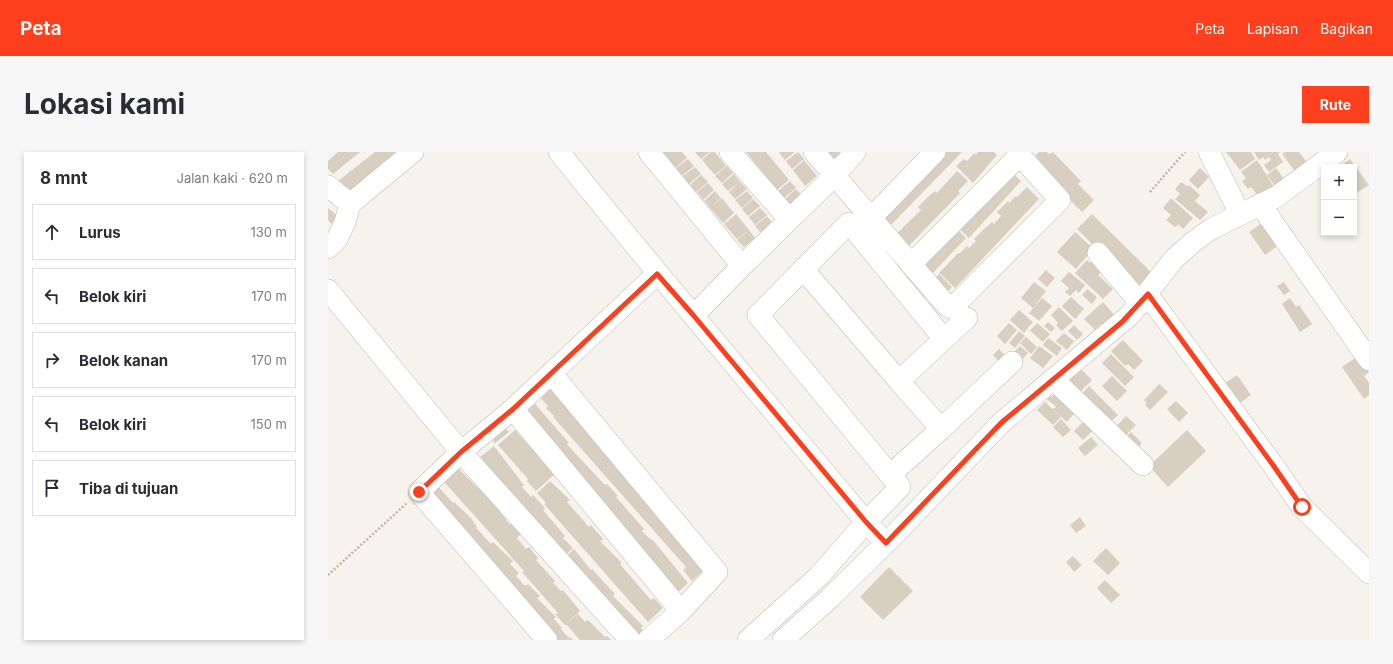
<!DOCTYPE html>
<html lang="id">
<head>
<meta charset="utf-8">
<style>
  body { margin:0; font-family:Inter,sans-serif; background:#f7f7f7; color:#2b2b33 }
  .controls { position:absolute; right:12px; top:12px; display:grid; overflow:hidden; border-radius:0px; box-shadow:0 2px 6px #0003 }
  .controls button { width:36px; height:36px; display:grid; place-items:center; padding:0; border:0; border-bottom:1px solid #e1e1e2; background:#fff; color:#2b2b33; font:20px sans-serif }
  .stop { position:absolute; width:12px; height:12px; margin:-9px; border:3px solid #fc3f1d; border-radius:50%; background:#fff }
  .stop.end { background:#fc3f1d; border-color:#fff; box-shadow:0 1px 4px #0008 }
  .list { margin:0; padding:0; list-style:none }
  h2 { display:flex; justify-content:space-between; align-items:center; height:52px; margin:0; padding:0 16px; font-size:17px }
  h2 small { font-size:13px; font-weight:400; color:#7c7c81 }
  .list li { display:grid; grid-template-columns:26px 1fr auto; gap:12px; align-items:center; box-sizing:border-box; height:56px; margin:0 8px 8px; padding:0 8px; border:1px solid #e1e1e2; border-radius:0px }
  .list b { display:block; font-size:15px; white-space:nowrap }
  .list em { font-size:13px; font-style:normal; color:#7c7c81 }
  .icon { flex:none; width:22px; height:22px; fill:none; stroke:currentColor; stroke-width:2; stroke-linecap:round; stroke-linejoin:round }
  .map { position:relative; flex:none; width:1041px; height:488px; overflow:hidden; border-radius:0px }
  header { display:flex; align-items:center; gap:24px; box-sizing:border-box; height:56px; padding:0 20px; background:#fc3f1d; color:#fff }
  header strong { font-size:19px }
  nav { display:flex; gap:22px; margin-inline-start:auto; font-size:14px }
  .intro { display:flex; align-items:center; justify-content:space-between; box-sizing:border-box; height:96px; padding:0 24px }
  h1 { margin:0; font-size:28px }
  .button { padding:10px 18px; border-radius:0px; background:#fc3f1d; color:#fff; font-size:14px; font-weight:700 }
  main { display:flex; gap:24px; padding:0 24px }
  aside { flex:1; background:#fff; border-radius:0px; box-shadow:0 2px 6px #0003 }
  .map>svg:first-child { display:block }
</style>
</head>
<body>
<header>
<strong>Peta</strong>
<nav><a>Peta</a><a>Lapisan</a><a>Bagikan</a></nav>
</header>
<div class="intro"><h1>Lokasi kami</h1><a class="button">Rute</a></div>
<main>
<aside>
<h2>8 mnt<small>Jalan kaki · 620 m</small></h2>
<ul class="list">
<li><svg class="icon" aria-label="ahead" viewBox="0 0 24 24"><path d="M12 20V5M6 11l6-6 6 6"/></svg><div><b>Lurus</b></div><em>130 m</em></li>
<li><svg class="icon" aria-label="left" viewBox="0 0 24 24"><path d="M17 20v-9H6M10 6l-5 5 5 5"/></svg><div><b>Belok kiri</b></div><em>170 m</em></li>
<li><svg class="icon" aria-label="right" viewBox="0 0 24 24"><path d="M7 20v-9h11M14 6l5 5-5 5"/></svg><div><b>Belok kanan</b></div><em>170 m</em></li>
<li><svg class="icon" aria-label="left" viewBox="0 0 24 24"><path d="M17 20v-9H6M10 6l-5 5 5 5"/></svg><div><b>Belok kiri</b></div><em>150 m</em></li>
<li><svg class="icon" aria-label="arrive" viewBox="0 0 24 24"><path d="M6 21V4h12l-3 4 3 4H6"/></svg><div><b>Tiba di tujuan</b></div></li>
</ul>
</aside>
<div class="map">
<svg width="1041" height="488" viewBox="0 0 1041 488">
  <rect width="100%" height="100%" fill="#f6f3ec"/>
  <!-- building -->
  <path fill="#d8cfc1" d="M 10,0 L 32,0 L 5,22 L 0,17 L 0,9 Z
    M 47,0 L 75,0 L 21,43 L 10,29 Z
    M 334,0 L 354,0 L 359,6 L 347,16 Z
    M 367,0 L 382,0 L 373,7 Z
    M 383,0 L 387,0 L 398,14 L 387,23 L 374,8 Z
    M 418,0 L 438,0 L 448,12 L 436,22 Z
    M 452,0 L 467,0 L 457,8 L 451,1 Z
    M 470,0 L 476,7 L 464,17 L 458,9 Z
    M 499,0 L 514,0 L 505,7 Z
    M 614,0 L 634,0 L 559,77 L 547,66 Z
    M 650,0 L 666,0 L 669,3 L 645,31 L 628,14 L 636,7 L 639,9 L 646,1 L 648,3 Z
    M 711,0 L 719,0 L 721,2 L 725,0 L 753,29 L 750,32 L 766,48 L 754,60 L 726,32 L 705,6 Z
    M 898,0 L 923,0 L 927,7 L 912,18 Z
    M 926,0 L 952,0 L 950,2 L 955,10 L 941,20 L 936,13 L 943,8 L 941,5 L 937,8 L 935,5 L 931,8 Z
    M 957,0 L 971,0 L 981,13 L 969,22 L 954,2 Z
    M 360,7 L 366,14 L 354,24 L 348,16 Z
    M 1022,7 L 1041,33 L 1027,42 L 1026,15 L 1011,15 Z
    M 476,8 L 489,24 L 477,34 L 465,18 Z
    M 929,8 L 946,35 L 931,45 L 923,35 L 920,37 L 914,29 L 918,26 L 913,20 Z
    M 448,12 L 461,28 L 449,38 L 436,22 Z
    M 399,14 L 405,21 L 394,31 L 387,24 Z
    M 367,15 L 373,22 L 361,32 L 355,24 Z
    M 872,16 L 881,25 L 870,37 L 861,28 Z
    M 948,16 L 958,30 L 949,37 L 939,23 Z
    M 629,19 L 640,29 L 630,39 L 632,41 L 576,99 L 563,87 L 593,58 L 590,55 L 599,46 L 607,39 L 609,41 Z
    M 684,20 L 693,29 L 641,86 L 627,73 Z
    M 406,22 L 412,30 L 400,39 L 394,32 Z
    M 373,23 L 380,30 L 368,40 L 362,33 Z
    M 462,29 L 468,36 L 456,46 L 450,39 Z
    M 412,30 L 419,37 L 407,47 L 401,40 Z
    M 853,30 L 860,35 L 861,33 L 872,43 L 867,49 L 880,60 L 872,68 L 847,47 L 852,42 L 847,37 Z
    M 380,31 L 386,38 L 375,48 L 369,40 Z
    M 699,35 L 711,47 L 627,136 L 611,121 L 630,101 L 631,102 L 639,94 L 641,96 L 648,89 L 646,87 L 655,78 L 664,70 L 666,72 L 673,64 L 669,60 L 680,49 L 681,51 L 688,44 L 689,45 Z
    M 468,37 L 475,45 L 463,55 L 457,47 Z
    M 387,39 L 393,46 L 382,56 L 376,49 Z
    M 419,39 L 425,46 L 414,56 L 407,48 Z
    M 394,46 L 406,61 L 395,71 L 382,56 Z
    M 843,46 L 865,66 L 855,77 L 850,72 L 847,75 L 838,68 L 843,63 L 835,56 Z
    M 425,47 L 432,54 L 420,64 L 414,57 Z
    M 0,56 L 11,65 L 4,72 L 0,68 Z
    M 432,56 L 439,63 L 427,73 L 421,65 Z
    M 408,62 L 421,78 L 409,87 L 396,72 Z
    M 764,62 L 827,124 L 812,139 L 749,77 Z
    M 439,64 L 445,72 L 434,82 L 427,74 Z
    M 938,68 L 955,90 L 937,103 L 921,80 Z
    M 627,75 L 638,86 L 600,126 L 587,113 Z
    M 421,78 L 427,86 L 416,95 L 409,88 Z
    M 747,80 L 768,99 L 762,106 L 759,104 L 748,117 L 729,100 Z
    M 759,108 L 762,111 L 765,108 L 776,118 L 770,123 L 785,137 L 775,147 L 747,121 Z
    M 718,118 L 727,126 L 719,135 L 710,127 Z
    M 741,120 L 757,133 L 751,141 L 748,138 L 742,144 L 737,140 L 741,136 L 733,129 Z
    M 611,122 L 624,135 L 615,144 L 603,131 Z
    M 706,130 L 718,139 L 705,156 L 693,146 Z
    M 956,130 L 962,139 L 956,143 L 949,134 Z
    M 759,137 L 769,145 L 764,152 L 754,143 Z
    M 743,145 L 756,157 L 747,167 L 734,154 Z
    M 714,146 L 724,154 L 711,169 L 701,161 Z
    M 962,146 L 968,155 L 971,153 L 984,172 L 972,180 L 954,152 Z
    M 775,150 L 790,167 L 777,177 L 773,172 L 767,178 L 756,167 Z
    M 731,155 L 745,169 L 734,179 L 728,173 L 730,171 L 723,163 Z
    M 691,158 L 705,170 L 696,181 L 682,168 Z
    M 720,170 L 727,176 L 723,180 L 716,174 Z
    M 681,171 L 689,178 L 677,192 L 669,184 Z
    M 709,171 L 722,182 L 715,190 L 702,179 Z
    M 746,173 L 755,182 L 749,188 L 740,179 Z
    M 691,179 L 697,184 L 687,196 L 681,191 Z
    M 736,181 L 746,189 L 739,198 L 728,189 Z
    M 698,185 L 709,195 L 703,202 L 692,191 Z
    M 720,186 L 734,196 L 729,204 L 715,193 Z
    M 795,188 L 815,209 L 806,218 L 800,212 L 797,214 L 783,199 Z
    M 692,194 L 700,201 L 693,209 L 685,201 Z
    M 711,194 L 725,204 L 715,216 L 702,206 Z
    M 671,197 L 677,203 L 673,212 L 665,203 Z
    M 783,202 L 806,225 L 797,234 L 774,211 Z
    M 1030,204 L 1041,220 L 1036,224 L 1041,231 L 1041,243 L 1036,247 L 1014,215 Z
    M 750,214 L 764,228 L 750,242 L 736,228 Z
    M 909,223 L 923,243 L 908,254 L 893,234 Z
    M 784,224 L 799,239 L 789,249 L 774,234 Z
    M 217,231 L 223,238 L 225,236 L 380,414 L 364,429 L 355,418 L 358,415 L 225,265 L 226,264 L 218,256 L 220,254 L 207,240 Z
    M 831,232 L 840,240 L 822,258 L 817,253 L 819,251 L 816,248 Z
    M 761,234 L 790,263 L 780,272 L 750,246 Z
    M 730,239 L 750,257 L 739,270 L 725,257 L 728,255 L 719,247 L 723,243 L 724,245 Z
    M 202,246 L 241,291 L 239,292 L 247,301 L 277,333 L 279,332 L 290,344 L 288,345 L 316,377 L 314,379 L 323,388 L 324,387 L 360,431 L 347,443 L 189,258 Z
    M 848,249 L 860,261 L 851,270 L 839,257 Z
    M 717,250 L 733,265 L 725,273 L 709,258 Z
    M 798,264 L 808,273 L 797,284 L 788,275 Z
    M 733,267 L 743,278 L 735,285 L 725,275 Z
    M 758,267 L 767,276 L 755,288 L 746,279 Z
    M 174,272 L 181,280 L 167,291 L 161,284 Z
    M 187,278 L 227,322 L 208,339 L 199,329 L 200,327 L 170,293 Z
    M 859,278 L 878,299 L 840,335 L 821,314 Z
    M 803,280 L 814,291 L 806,300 L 794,289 Z
    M 763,285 L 770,293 L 757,304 L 750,296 Z
    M 166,294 L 196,333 L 194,335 L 203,345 L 205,343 L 217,356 L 215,358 L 237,384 L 235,386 L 245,396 L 233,407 L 151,306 Z
    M 124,310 L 166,352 L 182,373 L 185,371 L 194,381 L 189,386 L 198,397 L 201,395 L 210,406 L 208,408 L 227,429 L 225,431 L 233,439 L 235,438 L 252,459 L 237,473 L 227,462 L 230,461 L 194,420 L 196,419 L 110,323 Z
    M 222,329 L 242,348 L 239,350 L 261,375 L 263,373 L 275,387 L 272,389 L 294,411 L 292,412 L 315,439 L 323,448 L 326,446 L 335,456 L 320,470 L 216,352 L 218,351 L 209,341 Z
    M 108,332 L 125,351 L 126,350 L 143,366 L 149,375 L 148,376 L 163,392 L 165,390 L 185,409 L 182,412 L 191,421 L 188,424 L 197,434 L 200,432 L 212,444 L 209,446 L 228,465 L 226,467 L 234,476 L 233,477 L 241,486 L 242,485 L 245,488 L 221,488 L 97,342 Z
    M 752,365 L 758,374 L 748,381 L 742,373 Z
    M 778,396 L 792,411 L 780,423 L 765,409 Z
    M 246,397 L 263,418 L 264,417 L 287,442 L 285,444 L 315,474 L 313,476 L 319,484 L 303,485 L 234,408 Z
    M 745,404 L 754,413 L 746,420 L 738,410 Z
    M 561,415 L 585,439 L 555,468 L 532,445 Z
    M 777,428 L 792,443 L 783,451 L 769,436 Z
    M 250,462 L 257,470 L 260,468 L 277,485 L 279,484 L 283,488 L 252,488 L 238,472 Z"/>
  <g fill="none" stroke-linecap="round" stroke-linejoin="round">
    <defs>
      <path id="minor" d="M 231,0 C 331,125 436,247 538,370 L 491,424 L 420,488
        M 321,0 L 414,114
        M 402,0 L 461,67
        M 486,0 L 620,155 L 624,156 L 732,48 L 689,0
        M 881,0 L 912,62
        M 0,34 L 22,52
        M 932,52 L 1041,208
        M 543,66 L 607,0
        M 0,96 L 9,87 L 17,70 L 22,52 L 85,0
        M 770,101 L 813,152
        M 583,112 L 692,3
        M 475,117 L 571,229 L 616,187 L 521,71 L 430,163 L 572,335 L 538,370 L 558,391
        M 0,138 L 133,300 L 302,488
        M 820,143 L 945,313 L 974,355 L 1041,421
        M 366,163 L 414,114 L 506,24 L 527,0
        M 616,187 L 639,166
        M 223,221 L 389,420 L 353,459 L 320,488
        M 725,227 L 815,313
        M 185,257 L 353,459
        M 613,277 L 684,210
        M 562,323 L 613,277 L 571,229
        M 219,488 L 91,340 L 133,300 L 185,257 L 329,122
        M 455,488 L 501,447 L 568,381 L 673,271 L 802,163 L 846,107 L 865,90 L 883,77 L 948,45 L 1009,0"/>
    </defs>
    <!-- minor casing -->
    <use href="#minor" stroke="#c2bbae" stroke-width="22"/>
    <!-- path -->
    <path stroke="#c4b79f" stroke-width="2.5" stroke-dasharray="2 2" stroke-linecap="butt" d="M 822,40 L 857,0
      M 0,423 L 79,351"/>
    <!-- minor -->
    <use href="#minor" stroke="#fff" stroke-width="21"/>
  </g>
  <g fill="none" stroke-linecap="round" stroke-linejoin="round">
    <!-- route -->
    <path stroke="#fc3f1d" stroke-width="5" d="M 91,340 L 133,300 L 185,257 L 329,122 L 366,164 L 538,370 L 558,391 L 673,271 L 794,170 L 820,142 L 945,313 L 974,355"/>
  </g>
</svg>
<div class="controls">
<button>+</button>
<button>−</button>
</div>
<div class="stop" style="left:974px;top:355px"></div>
<div class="stop end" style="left:91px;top:340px"></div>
</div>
</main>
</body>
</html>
